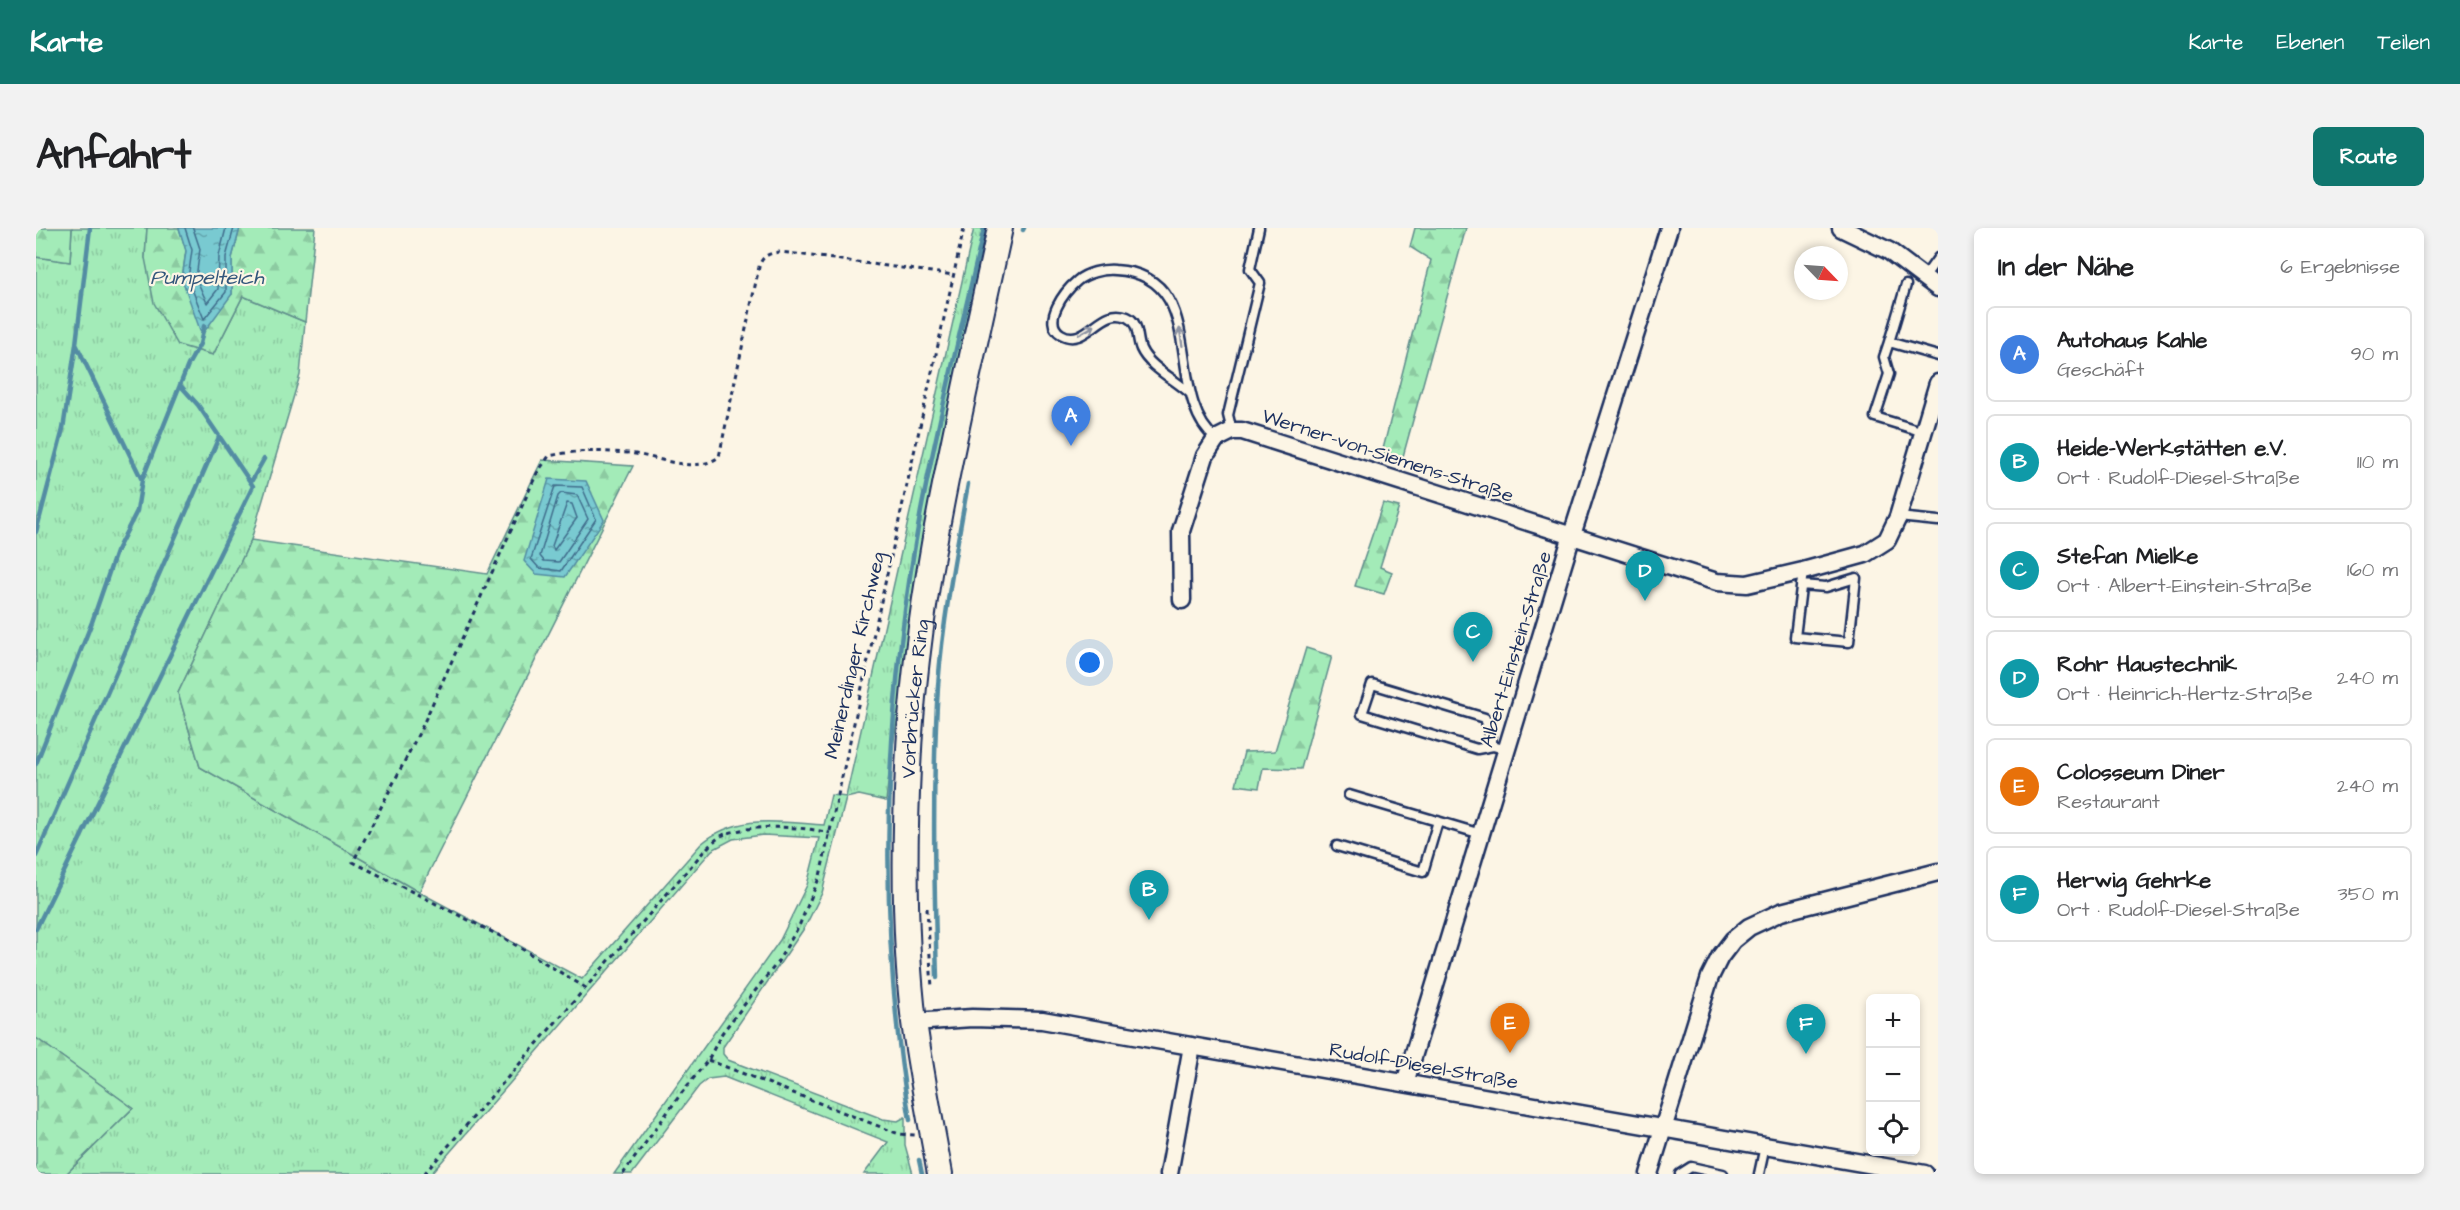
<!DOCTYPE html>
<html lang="de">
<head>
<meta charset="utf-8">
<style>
  body { margin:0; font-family:"Architects Daughter",sans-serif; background:#f2f2f2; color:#202124 }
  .controls { position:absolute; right:18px; bottom:18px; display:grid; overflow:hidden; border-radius:9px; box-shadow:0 3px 9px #0003 }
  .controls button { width:54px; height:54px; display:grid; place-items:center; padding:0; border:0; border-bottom:2px solid #e0e0e0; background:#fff; color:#202124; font:30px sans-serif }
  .compass { position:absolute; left:1758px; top:18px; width:54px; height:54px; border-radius:50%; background:#fff; box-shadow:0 3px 9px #0003; rotate:115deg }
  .you { position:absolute; left:1054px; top:435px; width:21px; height:21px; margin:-15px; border:4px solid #fff; border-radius:50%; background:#1a73e8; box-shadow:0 0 0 9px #1a73e833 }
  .badge { display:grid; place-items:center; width:39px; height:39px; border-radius:50%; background:#0f766e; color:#fff; font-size:20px; font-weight:700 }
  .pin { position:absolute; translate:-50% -50px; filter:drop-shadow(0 2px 3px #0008) }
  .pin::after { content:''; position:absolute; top:32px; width:21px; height:18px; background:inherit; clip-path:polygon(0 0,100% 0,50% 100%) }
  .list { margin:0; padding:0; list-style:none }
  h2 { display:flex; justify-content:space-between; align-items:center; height:78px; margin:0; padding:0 24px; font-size:26px }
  h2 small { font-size:20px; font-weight:400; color:#757577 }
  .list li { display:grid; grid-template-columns:39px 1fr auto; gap:18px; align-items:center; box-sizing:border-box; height:96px; margin:0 12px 12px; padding:0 12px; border:2px solid #e0e0e0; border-radius:9px }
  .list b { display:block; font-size:22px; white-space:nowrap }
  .list p { margin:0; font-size:20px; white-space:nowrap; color:#757577 }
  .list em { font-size:20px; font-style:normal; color:#757577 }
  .icon { flex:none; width:33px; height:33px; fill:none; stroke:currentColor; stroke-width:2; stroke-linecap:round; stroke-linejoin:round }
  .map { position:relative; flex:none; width:1902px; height:946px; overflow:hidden; border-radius:9px }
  header { display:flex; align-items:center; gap:36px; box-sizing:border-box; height:84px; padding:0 30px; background:#0f766e; color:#fff }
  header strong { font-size:28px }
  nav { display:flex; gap:33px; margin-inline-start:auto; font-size:21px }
  .intro { display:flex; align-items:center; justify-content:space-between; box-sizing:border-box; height:144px; padding:0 36px }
  h1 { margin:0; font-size:42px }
  .button { padding:15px 27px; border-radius:9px; background:#0f766e; color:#fff; font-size:21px; font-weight:700 }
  main { display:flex; gap:36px; padding:0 36px }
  aside { flex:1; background:#fff; border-radius:9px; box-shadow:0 3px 9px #0003 }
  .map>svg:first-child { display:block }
</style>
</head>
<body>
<header>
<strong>Karte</strong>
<nav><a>Karte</a><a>Ebenen</a><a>Teilen</a></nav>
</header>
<div class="intro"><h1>Anfahrt</h1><a class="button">Route</a></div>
<main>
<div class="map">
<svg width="1902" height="946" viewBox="0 0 1902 946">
  <defs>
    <pattern id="grass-tufts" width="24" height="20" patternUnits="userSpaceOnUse" patternTransform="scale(1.5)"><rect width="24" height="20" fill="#a3ebb8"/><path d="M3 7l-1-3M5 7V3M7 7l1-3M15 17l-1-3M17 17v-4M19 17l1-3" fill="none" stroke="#8ccaa1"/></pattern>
    <pattern id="forest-firs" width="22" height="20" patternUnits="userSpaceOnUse" patternTransform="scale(1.5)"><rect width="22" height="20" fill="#a3ebb8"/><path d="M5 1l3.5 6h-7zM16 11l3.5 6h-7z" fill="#8ccaa1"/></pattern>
    <pattern id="water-ripples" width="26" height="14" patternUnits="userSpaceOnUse" patternTransform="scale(1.5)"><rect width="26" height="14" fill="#79cad1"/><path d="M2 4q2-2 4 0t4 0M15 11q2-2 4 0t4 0" fill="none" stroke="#62a4ad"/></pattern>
  </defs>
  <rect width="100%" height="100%" fill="#fcf5e5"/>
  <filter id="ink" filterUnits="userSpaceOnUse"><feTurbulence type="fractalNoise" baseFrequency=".0167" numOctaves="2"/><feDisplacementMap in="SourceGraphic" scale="12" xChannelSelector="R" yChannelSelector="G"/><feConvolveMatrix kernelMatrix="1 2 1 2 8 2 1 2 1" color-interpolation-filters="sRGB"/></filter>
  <g filter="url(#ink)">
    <!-- grass -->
    <path fill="url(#grass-tufts)" stroke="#5f8d8b" stroke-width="1.5" d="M 36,0 L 111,0 L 109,30 L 177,127 L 207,68 L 269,94 L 264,147 L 215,312 L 142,465 L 164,539 L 383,664 L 546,751 L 665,616 C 702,585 742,594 788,597 L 795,567 L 810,569 L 938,0 L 952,0 L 902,251 L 855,529 L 850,573 L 823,567 L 810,570 L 786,665 L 769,699 L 687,819 L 687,826 L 692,832 L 847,891 L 862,893 L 869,889 L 869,917 L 877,946 L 828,946 L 852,914 L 688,849 L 672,851 L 663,858 L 596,946 L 578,946 L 744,712 L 771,657 L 783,610 L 727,607 L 697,611 L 676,622 L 395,946 L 30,946 L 97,880 L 0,810 L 0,29 L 34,34 Z"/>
    <!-- forest -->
    <path fill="url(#forest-firs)" stroke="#5f8d8b" stroke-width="1.5" d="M 0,0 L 36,0 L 34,34 L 0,29 Z
      M 111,0 L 143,0 L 150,22 L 146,51 L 196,66 L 196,30 L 204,0 L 279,0 L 269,94 L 207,68 L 177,127 L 142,117 L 118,75 L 109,30 Z
      M 1379,0 L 1430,0 L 1366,232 L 1346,225 L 1395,32 L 1374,19 Z
      M 506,232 L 597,238 L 383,664 L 164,539 L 142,465 L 215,312 L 451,346 Z
      M 1347,275 L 1363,279 L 1344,339 L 1356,344 L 1348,366 L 1319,358 Z
      M 1270,420 L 1296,428 L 1265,541 L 1227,540 L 1223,560 L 1200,557 L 1208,524 L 1239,523 Z
      M 0,810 L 97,880 L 30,946 L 0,946 Z"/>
    <!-- water -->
    <path fill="url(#water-ripples)" stroke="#538ca3" stroke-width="1.5" d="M 143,0 L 204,0 L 196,30 L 196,66 L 168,104 L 164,102 L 146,51 L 150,23 Z
      M 513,251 L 550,253 L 568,292 L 529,349 L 500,346 L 488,333 Z"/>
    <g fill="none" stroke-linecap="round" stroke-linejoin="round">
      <!-- shore -->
      <path stroke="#416d8c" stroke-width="1.5" d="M 149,0 L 156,22 L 152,51 L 168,91 L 190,64 L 190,29 L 198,0
        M 157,0 L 164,21 L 160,50 L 171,75 L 182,61 L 183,28 L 190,0
        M 519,258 L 546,259 L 560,291 L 525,343 L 503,340 L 495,331 Z
        M 525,265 L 541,267 L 552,291 L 523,334 L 508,333 L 504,328 L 522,268 Z
        M 531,275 L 536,276 L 541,290 L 518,322 L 516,318 Z"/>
      <!-- stream -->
      <path stroke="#538ca3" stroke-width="4.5" d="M 987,2 L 988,0
        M 106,252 L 152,137 L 164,116 L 168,98
        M 215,254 L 228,231
        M 0,304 L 27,201 L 40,116
        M 0,536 L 56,394 L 80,324 L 101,283 L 106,252 L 40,116 L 54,0
        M 0,628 L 183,209
        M 0,701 L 217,258 L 162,177 L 144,157
        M 901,750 C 898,652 896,555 902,458 C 907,391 920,323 932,256
        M 874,892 C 840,693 848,481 885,283 C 903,188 927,94 948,0
        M 883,932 L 886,946"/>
      <defs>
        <path id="service" d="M 1889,48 L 1902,30
          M 1870,57 L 1853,114 L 1902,128
          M 1853,114 L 1848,129 L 1853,146 L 1839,189 L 1888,204
          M 1155,166 C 1140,152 1113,139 1105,121 C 1100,110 1104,95 1091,89 C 1065,77 1050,121 1025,106 C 1005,94 1029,63 1041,53 C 1050,45 1067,41 1079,42 C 1176,47 1126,168 1180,211
          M 1196,203 L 1192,187 L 1224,55 L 1214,41 L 1223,0
          M 1862,289 L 1902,293
          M 1765,357 L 1790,359 L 1820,350 L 1813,414 L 1759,409 L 1767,343
          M 1457,518 L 1449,490 L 1336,456 L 1326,486 L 1441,521 L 1457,518 L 1471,522
          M 1313,567 L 1445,606
          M 1301,618 L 1387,644 L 1402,593
          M 1644,946 L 1655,939 L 1687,946
          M 1723,946 L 1729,918"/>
        <path id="minor" d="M 1805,0 L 1853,23 L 1902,60
          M 1146,372 L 1145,303 L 1169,228 L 1180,211 L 1196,203 L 1206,203 L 1681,354 L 1711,356 L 1767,343 L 1829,326 L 1851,312 L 1862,289 L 1902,155
          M 878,794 L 936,790 L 1006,792 L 1889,946
          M 1369,855 L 1536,307 L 1633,0
          M 1133,946 L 1156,818
          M 1613,946 L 1674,749 L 1684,729 L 1697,712 L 1713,699 L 1745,684 L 1902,644"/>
        <g id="secondary">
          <path id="s1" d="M 904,946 C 895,896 885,845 878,794 C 868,711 868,624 872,540 C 880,357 926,178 964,0"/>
        </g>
      </defs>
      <!-- service casing -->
      <use href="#service" stroke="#1b2f5e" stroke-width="13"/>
      <!-- minor casing -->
      <use href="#minor" stroke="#1b2f5e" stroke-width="21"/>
      <!-- secondary casing -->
      <use href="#secondary" stroke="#1b2f5e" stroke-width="28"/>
      <!-- path -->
      <path stroke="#1b2f5e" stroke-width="3" stroke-dasharray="4.5 4.5" stroke-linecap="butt" d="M 891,680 L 896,760
        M 550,760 L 468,710 L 317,634 L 385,501 L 501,245 L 513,228 C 539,222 565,223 592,225 C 621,228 658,247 683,229 L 723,39 C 726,27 734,25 745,24 L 918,47
        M 672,832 L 863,906 L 879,907
        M 388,946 L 669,622 C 674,617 681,610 687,607 C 714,596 766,598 794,605
        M 587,946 L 644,867 L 672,832 L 686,805 L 741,735 L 763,698 L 784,648 L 928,0"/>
      <!-- service -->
      <use href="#service" stroke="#fcf5e5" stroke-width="8"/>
      <!-- minor -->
      <use href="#minor" stroke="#fcf5e5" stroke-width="16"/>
      <!-- secondary -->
      <use href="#secondary" stroke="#fcf5e5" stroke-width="24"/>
    </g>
    <!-- one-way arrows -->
    <defs><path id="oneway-shaft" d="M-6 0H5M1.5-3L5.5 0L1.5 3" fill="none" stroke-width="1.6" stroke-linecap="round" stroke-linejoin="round" transform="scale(1.5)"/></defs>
    <g stroke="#8c92a2">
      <use href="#oneway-shaft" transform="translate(1051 102) rotate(-29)"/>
      <use href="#oneway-shaft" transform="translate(1145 109) rotate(-99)"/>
    </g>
  </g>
  <g text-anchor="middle" stroke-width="4.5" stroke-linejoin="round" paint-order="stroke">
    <!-- street labels -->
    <g font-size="20" fill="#1b2f5e" stroke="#fcf5e5">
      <text transform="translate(1352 227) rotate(18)" y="7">Werner-von-Siemens-Straße</text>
      <text transform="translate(1479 421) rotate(-73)" y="7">Albert-Einstein-Straße</text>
      <text transform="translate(818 427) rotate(-77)" y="7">Meinerdinger Kirchweg</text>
      <text dy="7" stroke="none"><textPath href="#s1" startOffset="478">Vorbrücker Ring</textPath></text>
      <text transform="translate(1388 837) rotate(10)" y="7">Rudolf-Diesel-Straße</text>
    </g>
    <!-- water labels -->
    <g font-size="21" font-style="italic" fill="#32567b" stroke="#fcf5e5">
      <text x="171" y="56">Pumpelteich</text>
    </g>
  </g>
</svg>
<div class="controls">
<button>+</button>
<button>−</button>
<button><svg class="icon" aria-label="locate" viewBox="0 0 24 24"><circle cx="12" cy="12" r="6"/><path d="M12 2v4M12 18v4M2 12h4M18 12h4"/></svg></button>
</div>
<svg class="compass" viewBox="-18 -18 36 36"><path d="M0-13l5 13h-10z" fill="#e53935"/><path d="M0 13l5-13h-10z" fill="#757577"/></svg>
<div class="you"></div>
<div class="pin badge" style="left:1035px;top:218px;background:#3f7fe0">A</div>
<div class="pin badge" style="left:1113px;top:692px;background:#0f9aa8">B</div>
<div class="pin badge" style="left:1437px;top:434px;background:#0f9aa8">C</div>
<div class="pin badge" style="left:1609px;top:373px;background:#0f9aa8">D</div>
<div class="pin badge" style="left:1474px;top:825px;background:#e8710a">E</div>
<div class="pin badge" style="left:1770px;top:826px;background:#0f9aa8">F</div>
</div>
<aside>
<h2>In der Nähe<small>6 Ergebnisse</small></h2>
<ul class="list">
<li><span class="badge" style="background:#3f7fe0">A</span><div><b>Autohaus Kahle</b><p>Geschäft</p></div><em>90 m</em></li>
<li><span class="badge" style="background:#0f9aa8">B</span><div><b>Heide-Werkstätten e.V.</b><p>Ort · Rudolf-Diesel-Straße</p></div><em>110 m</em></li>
<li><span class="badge" style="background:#0f9aa8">C</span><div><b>Stefan Mielke</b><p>Ort · Albert-Einstein-Straße</p></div><em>160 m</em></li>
<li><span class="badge" style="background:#0f9aa8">D</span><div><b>Rohr Haustechnik</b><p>Ort · Heinrich-Hertz-Straße</p></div><em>240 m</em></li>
<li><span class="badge" style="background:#e8710a">E</span><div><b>Colosseum Diner</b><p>Restaurant</p></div><em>240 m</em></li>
<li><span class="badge" style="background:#0f9aa8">F</span><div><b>Herwig Gehrke</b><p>Ort · Rudolf-Diesel-Straße</p></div><em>350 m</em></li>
</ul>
</aside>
</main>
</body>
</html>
